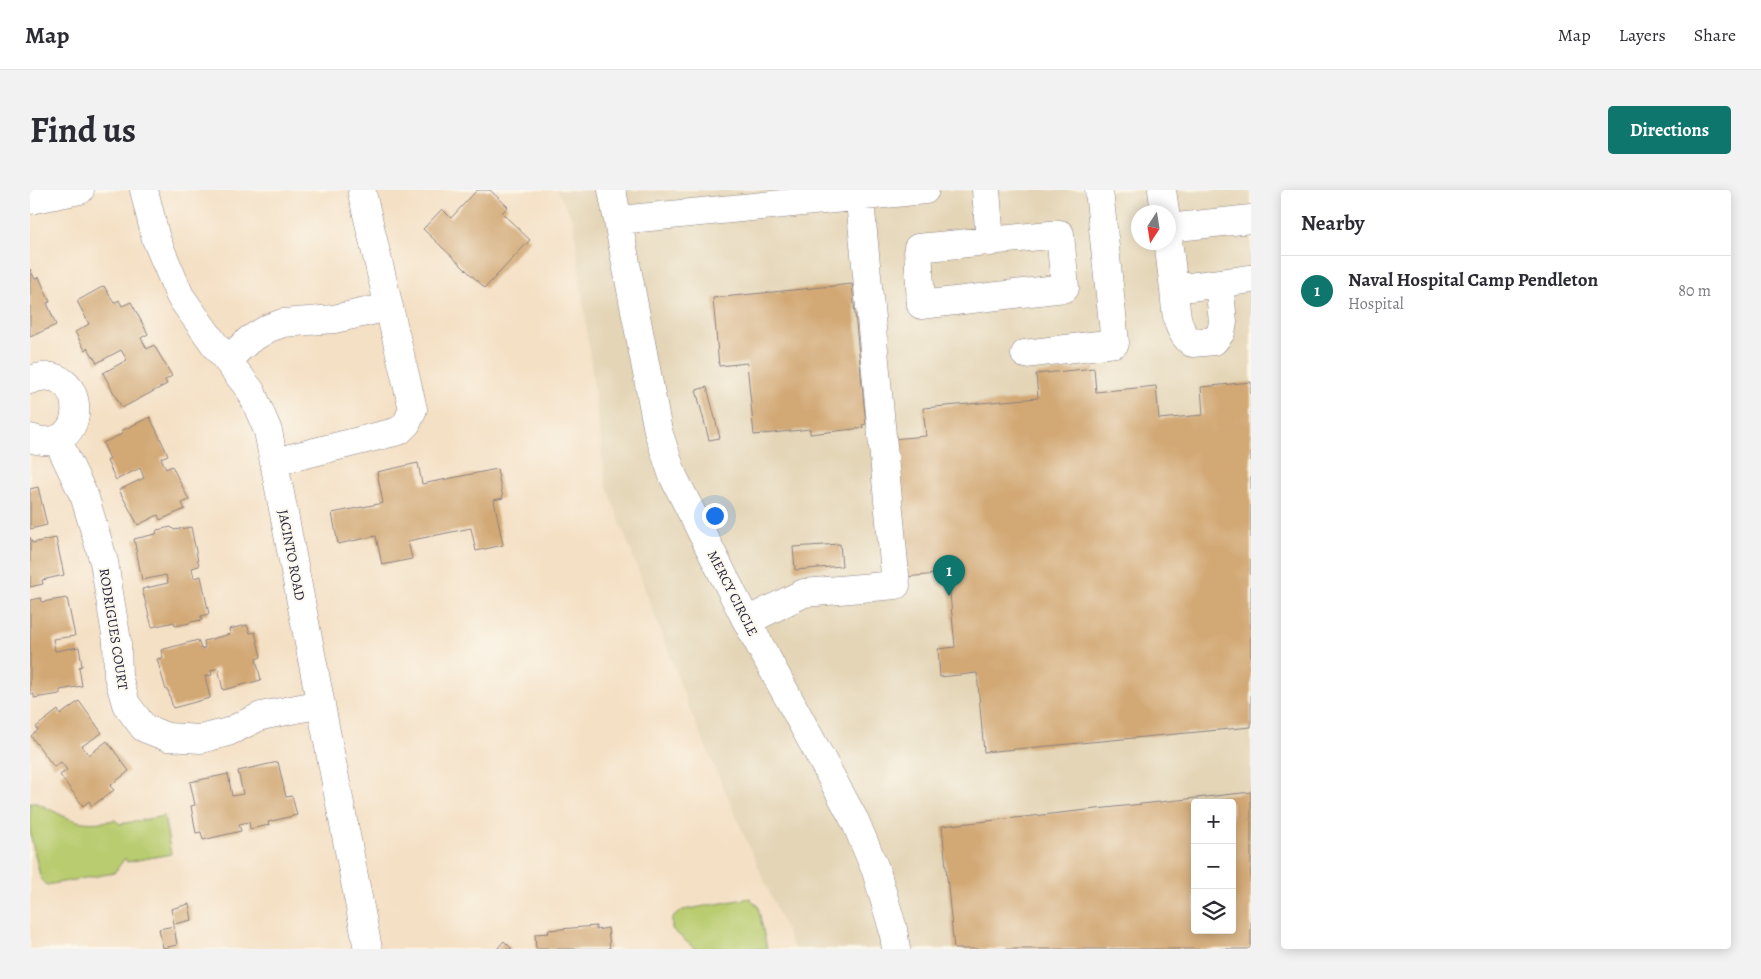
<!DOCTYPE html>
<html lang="en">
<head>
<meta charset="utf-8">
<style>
  body { margin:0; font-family:Alegreya,serif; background:#f2f2f3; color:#2b2b33 }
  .controls { position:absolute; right:15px; bottom:15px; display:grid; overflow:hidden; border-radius:5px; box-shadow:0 2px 12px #0003 }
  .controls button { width:45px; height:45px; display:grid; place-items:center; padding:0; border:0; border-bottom:1px solid #e1e1e2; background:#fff; color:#2b2b33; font:25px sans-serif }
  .compass { position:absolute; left:1101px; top:15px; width:45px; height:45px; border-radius:50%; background:#fff; box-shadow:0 2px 12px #0003; rotate:192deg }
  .you { position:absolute; left:684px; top:325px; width:18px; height:18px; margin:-12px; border:4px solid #fff; border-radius:50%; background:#1a73e8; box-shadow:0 0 0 8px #1a73e833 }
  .badge { display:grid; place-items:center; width:32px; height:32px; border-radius:50%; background:#0f766e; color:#fff; font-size:16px; font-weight:700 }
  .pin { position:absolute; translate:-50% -41px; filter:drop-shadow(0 1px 2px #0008) }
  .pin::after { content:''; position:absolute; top:26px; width:18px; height:15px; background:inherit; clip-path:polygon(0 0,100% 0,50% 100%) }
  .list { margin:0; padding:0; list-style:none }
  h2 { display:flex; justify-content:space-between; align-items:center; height:65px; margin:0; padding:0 20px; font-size:21px }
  h2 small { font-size:16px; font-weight:400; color:#7c7c81 }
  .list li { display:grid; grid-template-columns:32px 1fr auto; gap:15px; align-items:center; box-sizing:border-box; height:70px; padding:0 20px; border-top:1px solid #e1e1e2 }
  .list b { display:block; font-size:19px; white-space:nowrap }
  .list p { margin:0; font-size:16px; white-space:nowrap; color:#7c7c81 }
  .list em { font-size:16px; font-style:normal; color:#7c7c81 }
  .icon { flex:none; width:28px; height:28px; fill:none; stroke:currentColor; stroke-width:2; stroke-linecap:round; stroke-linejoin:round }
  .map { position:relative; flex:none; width:1221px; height:759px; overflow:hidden; border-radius:5px }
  header { display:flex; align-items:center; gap:30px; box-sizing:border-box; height:70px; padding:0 25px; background:#fff; border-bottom:1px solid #e1e1e2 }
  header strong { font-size:24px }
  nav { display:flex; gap:28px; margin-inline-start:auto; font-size:18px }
  .intro { display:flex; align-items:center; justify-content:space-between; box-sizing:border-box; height:120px; padding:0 30px }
  h1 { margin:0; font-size:35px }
  .button { padding:12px 22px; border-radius:5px; background:#0f766e; color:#fff; font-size:18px; font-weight:700 }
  main { display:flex; gap:30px; padding:0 30px }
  aside { flex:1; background:#fff; border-radius:5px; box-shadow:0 2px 12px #0003 }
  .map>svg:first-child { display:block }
</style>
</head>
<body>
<header>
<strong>Map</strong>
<nav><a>Map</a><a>Layers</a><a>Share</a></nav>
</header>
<div class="intro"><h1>Find us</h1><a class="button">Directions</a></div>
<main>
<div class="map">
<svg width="1221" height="759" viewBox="0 0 1221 759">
  <rect width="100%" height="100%" fill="#fbf7ec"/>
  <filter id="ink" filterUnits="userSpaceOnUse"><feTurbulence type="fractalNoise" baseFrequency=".02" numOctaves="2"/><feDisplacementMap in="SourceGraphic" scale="10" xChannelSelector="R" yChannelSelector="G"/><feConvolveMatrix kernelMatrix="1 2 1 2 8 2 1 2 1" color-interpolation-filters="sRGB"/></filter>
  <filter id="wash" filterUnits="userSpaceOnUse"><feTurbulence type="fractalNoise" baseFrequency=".0096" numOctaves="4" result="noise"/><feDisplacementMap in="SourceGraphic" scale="20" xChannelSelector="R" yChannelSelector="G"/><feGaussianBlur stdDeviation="1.12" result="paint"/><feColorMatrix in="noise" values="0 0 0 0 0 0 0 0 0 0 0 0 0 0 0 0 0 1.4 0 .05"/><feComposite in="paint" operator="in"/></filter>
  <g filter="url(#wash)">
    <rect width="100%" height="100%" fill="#f4e0c5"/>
    <!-- built -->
    <path fill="#e4d5b7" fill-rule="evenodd" d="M 527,0 L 1221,0 L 1221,759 L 764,759 L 659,518 L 576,294 L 543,30 ZM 1108,22 L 1138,22 L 1138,52 L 1108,52 ZM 1165,613 L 1202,613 L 1202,740 L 1165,740 Z"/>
    <!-- green -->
    <path fill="#b9cc70" stroke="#6e7756" d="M 0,613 L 7,613 C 41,629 46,637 85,630 L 90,634 L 134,626 L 141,664 L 97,672 L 95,668 L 84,683 L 16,695 L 11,690 L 0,643 Z
      M 720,708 L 728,716 L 737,759 L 665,759 L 642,739 L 642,728 L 653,720 Z"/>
    <g id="blocks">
      <!-- building -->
      <path fill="#d2a874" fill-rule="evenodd" d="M 447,0 L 460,0 L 478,17 L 472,23 L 500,50 L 455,98 L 393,39 L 412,19 L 421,28 Z
        M 0,79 L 5,89 L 9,87 L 20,112 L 17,113 L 26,135 L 0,147 Z
        M 822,94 L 836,234 L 832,235 L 833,238 L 780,244 L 780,239 L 724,245 L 717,173 L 689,176 L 683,108 Z
        M 74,96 L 84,113 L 89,110 L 92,116 L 101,112 L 118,144 L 111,148 L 117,159 L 124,155 L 142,186 L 135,190 L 137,194 L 92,218 L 73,183 L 97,170 L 91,160 L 67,173 L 58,158 L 55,160 L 45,142 L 59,134 L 47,111 Z
        M 1064,178 L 1066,202 L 1126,196 L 1129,229 L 1173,225 L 1171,197 L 1221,192 L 1221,537 L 954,562 L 947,483 L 910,487 L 908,459 L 925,457 L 918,383 L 875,387 L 862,249 L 896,246 L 893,218 L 1008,208 L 1006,184 Z
        M 677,197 L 690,248 L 679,250 L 666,200 Z
        M 120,227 L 138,265 L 131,268 L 136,279 L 142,276 L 159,310 L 152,313 L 155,319 L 130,330 L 128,325 L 108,335 L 89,300 L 114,288 L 110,278 L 86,290 L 77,271 L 80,269 L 73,253 L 92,244 L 91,241 Z
        M 388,273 L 392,294 L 467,279 L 473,308 L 464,310 L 473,355 L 446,361 L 441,338 L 378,351 L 382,369 L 352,375 L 346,346 L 308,354 L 302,323 L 353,313 L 347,282 Z
        M 8,297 L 17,335 L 0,339 L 0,299 Z
        M 141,337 L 144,340 L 161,337 L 169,376 L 162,378 L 164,388 L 171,386 L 179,424 L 171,426 L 172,430 L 160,432 L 160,433 L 145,436 L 144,432 L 122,437 L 112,399 L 138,393 L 136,385 L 112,390 L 104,349 L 126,344 L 127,340 Z
        M 0,347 L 2,353 L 26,348 L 34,385 L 12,390 L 13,394 L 0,397 Z
        M 810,354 L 812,376 L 765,380 L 763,357 Z
        M 11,408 L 12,412 L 37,408 L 45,446 L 23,449 L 25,461 L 49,457 L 52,476 L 49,477 L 52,496 L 30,500 L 30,504 L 4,508 L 4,504 L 0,504 L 0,410 Z
        M 217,435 L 220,443 L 225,442 L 231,467 L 226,469 L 231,490 L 193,500 L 188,478 L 181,480 L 182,485 L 175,486 L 180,508 L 143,518 L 138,500 L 136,500 L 127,469 L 133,468 L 131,460 L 168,450 L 171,459 L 175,458 L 174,451 L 200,444 L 199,439 Z
        M 49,511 L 72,543 L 52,556 L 59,565 L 77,551 L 99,581 L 80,596 L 84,600 L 62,616 L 59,611 L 53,616 L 30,585 L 37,580 L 31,572 L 24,577 L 1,546 L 8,540 L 6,537 L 28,520 L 30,525 Z
        M 248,572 L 256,607 L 262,606 L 267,625 L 238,632 L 239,635 L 220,639 L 219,632 L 209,634 L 211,641 L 173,650 L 171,642 L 166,643 L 161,616 L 165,615 L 160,592 L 198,584 L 202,606 L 213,604 L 208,581 Z
        M 1221,602 L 1221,759 L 924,759 L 912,636 ZM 1165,613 L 1202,613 L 1202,740 L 1165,740 Z
        M 159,714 L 162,730 L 144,734 L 141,719 Z
        M 144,736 L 147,755 L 133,758 L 129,739 Z
        M 566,736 L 566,740 L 578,738 L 580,759 L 506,759 L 505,744 L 519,743 L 518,740 Z
        M 474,751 L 482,759 L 467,759 Z"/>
    </g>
  </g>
  <g filter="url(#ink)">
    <use href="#blocks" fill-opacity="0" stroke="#8b8180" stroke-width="1"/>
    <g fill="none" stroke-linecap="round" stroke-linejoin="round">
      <defs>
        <path id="minor" d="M 114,0 L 126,49 L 150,106 L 185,155 L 221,201 L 238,241 L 338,759
          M 582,0 L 628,241 L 643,286 L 714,426 L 825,631 L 846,681 L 863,739 L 866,759
          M 956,0 L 960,52
          M 1132,0 L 1135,22
          M 589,30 L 895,0
          M 1138,38 L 1221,29
          M 1030,44 L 1035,98 L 891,115 L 888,58 Z
          M 1138,50 L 1144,99 L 1221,89
          M 1144,99 C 1146,119 1145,140 1162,153 L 1184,151 L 1191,142 L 1193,132 L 1189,93
          M 995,164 L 1085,153 L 1069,0
          M 197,170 L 219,150 L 239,138 L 253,133 L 304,129 L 359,117
          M 0,190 C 59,167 62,270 0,248
          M 27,249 L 55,308 L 74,372 L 87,451 L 88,486 L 96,514 L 114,538 L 137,547 L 171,549 L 198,542 L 231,526 L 291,514
          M 244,272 L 369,241 L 377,233 L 383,219 L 332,3
          M 717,431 L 774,403 L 866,395 L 829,0"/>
        <path id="major" d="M 0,10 L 50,0"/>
      </defs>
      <!-- minor casing -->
      <use href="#minor" stroke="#8b8180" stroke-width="29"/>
      <!-- major casing -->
      <use href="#major" stroke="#8b8180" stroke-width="29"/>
      <!-- minor -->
      <use href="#minor" stroke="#fff" stroke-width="28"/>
      <!-- major -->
      <use href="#major" stroke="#fff" stroke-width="28"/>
    </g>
  </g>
  <g text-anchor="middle" stroke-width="4" stroke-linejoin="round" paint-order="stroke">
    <!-- street labels -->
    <g font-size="14" fill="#22223b" stroke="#fbf7ec">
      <text transform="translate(262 365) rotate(79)" y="5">JACINTO ROAD</text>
      <text transform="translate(703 403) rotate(63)" y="5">MERCY CIRCLE</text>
      <text transform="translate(84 439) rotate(81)" y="5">RODRIGUES COURT</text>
    </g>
  </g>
</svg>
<div class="controls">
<button>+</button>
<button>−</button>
<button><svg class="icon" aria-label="layers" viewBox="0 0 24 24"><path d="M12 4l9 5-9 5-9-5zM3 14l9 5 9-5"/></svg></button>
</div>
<svg class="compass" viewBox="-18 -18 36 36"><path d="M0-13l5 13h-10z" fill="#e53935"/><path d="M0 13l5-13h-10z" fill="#7c7c81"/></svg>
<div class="you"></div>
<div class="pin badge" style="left:919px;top:406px">1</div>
</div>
<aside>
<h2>Nearby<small></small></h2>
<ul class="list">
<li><span class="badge">1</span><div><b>Naval Hospital Camp Pendleton</b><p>Hospital</p></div><em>80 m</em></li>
</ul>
</aside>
</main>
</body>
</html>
